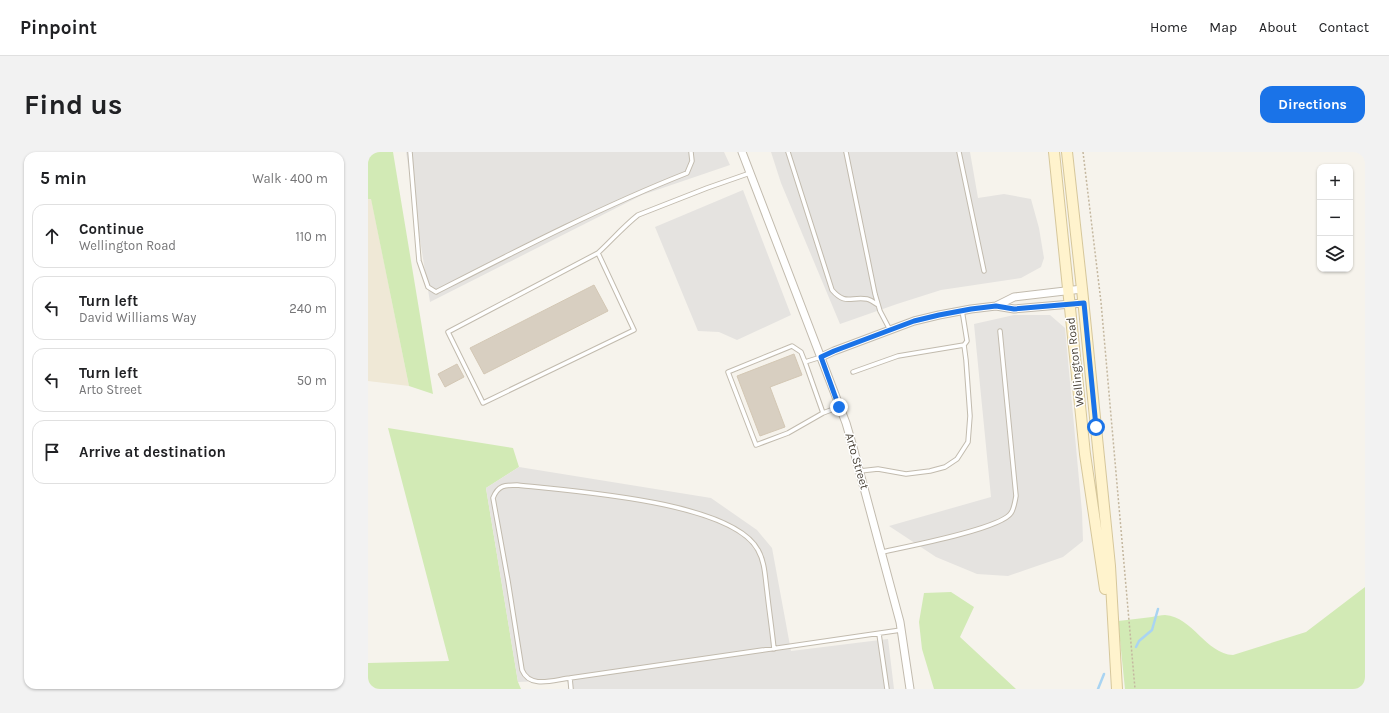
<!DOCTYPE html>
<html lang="en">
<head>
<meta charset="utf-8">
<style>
  body { margin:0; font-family:Karla,sans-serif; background:#f2f2f2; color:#202124 }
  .controls { position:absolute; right:12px; top:12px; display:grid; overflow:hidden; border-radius:8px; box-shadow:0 1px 3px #0004 }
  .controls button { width:36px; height:36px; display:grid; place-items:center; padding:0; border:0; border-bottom:1px solid #e0e0e0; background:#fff; color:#202124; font:20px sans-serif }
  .stop { position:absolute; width:12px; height:12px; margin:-9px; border:3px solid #1a73e8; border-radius:50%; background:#fff }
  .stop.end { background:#1a73e8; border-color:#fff; box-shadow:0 1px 4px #0008 }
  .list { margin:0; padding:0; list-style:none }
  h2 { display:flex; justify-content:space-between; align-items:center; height:52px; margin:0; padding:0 16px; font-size:17px }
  h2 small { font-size:13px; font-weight:400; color:#757577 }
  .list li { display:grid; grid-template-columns:26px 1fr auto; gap:12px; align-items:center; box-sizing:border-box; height:64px; margin:0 8px 8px; padding:0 8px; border:1px solid #e0e0e0; border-radius:12px }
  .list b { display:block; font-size:15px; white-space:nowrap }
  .list p { margin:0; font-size:13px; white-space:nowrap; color:#757577 }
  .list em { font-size:13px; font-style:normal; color:#757577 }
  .icon { flex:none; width:22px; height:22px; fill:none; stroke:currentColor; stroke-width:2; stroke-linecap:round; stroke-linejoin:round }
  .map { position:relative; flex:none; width:997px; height:537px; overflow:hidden; border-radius:12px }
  header { display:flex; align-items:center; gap:24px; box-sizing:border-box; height:56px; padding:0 20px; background:#fff; border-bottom:1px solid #e0e0e0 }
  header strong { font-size:19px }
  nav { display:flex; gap:22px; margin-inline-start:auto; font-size:14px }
  .intro { display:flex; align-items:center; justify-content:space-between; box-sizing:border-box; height:96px; padding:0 24px }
  h1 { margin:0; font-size:28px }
  .button { padding:10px 18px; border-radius:12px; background:#1a73e8; color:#fff; font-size:14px; font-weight:700 }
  main { display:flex; gap:24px; padding:0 24px }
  aside { flex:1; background:#fff; border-radius:12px; box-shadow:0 1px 3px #0004 }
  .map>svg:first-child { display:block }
</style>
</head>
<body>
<header>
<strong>Pinpoint</strong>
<nav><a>Home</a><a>Map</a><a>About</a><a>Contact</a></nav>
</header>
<div class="intro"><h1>Find us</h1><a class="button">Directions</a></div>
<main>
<aside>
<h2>5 min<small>Walk · 400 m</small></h2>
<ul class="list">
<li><svg class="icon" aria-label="ahead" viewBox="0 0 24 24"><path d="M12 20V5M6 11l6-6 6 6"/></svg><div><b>Continue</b><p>Wellington Road</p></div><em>110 m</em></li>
<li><svg class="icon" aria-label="left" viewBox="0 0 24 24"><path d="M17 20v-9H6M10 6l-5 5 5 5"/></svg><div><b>Turn left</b><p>David Williams Way</p></div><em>240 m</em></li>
<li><svg class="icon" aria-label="left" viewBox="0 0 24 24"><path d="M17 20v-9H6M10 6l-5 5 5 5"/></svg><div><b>Turn left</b><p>Arto Street</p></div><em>50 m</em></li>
<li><svg class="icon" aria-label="arrive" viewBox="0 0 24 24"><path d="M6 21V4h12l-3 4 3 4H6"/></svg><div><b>Arrive at destination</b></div></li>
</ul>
</aside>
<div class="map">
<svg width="997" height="537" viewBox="0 0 997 537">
  <rect width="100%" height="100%" fill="#f6f3ec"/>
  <!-- education -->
  <path fill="#efe8d6" d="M 3,46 L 41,234 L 0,229 L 0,47 Z"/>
  <!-- green -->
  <path fill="#d2eab5" d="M 0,0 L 25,0 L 65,242 L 41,234 L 3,47 L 0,47 Z
    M 20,276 L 145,296 L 151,315 L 118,336 L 150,530 L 153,537 L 0,537 L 0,511 L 81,509 Z
    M 997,435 L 997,537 L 757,537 L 750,469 C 762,468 773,466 784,465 C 788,464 793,463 797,463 C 825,465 838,502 865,503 L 938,480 Z
    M 583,440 L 606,455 L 592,485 L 648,537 L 566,537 L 554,497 L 551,470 L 556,441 Z"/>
  <!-- parking -->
  <path fill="#e5e3e0" d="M 38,0 L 356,0 L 362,13 L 274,43 L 62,150 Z
    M 403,0 L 602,0 L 610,46 L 636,42 L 663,47 L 671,76 L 676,106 L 673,115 L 653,126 L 573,138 L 529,152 L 472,172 L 413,31 Z
    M 375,38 L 423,163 L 369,188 L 351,180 L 330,179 L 287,75 Z
    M 646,163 L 682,163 L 697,176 L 714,360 L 715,389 L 695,405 L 640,424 L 609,422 L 568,405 L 521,374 L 623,345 L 606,172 Z
    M 151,315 L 343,346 L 389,378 L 404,396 L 423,499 L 520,487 L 526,537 L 201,537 L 199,528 L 150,530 L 118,336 Z"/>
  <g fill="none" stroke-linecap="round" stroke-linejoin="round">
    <!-- stream -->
    <path stroke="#a9d4f2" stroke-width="2.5" d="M 768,495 L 771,489 L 784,478 L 790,457
      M 730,537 L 736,522"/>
  </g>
  <!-- building -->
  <path fill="#d8cfc1" stroke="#d3c7b4" d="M 226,133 L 240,159 L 116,222 L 102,196 Z
    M 426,202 L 434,223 L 402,235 L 417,275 L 392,284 L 369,224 Z
    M 89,212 L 96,225 L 77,235 L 70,222 Z"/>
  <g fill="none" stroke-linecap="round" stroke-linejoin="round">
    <defs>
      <path id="lane" d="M 42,0 L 51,109 L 60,135 L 68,140 C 150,98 233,55 319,21 L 324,9 L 323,0
        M 420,0 L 464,138 C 478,154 483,144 499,147 C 503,148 507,151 510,153
        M 478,0 L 507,142 L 512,159 L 522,178
        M 591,0 L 616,119
        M 230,101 L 266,178 L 115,251 L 80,180 L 230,101 C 244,88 256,74 270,63 L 339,36 L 382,21
        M 437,210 L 433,200 L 424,194 L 360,220 L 388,293 L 420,281 L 455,261 L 437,210 L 453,205
        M 485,220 L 530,204 L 596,193 L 599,189 L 594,158
        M 455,261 L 471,255
        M 492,319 L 510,317 L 538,322 L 562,319 L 577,315 L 589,307 L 600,290 L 602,264 L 598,208 L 596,193
        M 514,400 C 537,395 633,377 643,361 C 646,357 647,349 648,344 L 632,179
        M 511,482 L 519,537
        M 202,526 C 185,528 162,537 154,518 L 140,429 L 125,346 C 130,333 137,333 149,333 C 202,339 364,349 390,398 C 397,410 397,425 399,439 C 401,458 404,477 406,497
        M 203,537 L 202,526 L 533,478"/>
      <path id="street" d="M 374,0 L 478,271 L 485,295 L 532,470 L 542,537
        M 628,154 L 646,145 L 714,137
        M 453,205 L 466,199 L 546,169 L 571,163 L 603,157 L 628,154 L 646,157 L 715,151"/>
      <path id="secondary" d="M 686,0 L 717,302 L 737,437
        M 699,0 L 714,137 L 742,414 L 749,537"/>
    </defs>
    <!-- lane casing -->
    <use href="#lane" stroke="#c2bbae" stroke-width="5.5"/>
    <!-- street casing -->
    <use href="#street" stroke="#c2bbae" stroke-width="9"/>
    <!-- secondary casing -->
    <use href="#secondary" stroke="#d6c79b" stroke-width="12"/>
    <!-- path -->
    <path stroke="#c4b79f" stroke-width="1.5" stroke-dasharray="2 2" stroke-linecap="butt" d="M 715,0 L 733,150 L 767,537"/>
    <!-- lane -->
    <use href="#lane" stroke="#fff" stroke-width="3.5"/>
    <!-- street -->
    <use href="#street" stroke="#fff" stroke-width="7"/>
    <!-- secondary -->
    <use href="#secondary" stroke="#fff3cd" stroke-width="10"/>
  </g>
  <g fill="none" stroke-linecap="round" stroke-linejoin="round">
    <!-- route -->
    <path stroke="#1a73e8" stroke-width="5" d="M 471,255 L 453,205 L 466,199 L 546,169 L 571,163 L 603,157 L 628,154 L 646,157 L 716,151 L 728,275"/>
  </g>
  <g text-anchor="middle" stroke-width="3" stroke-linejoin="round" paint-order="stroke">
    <!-- street labels -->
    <g font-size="12" fill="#4b4439" stroke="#fff">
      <text transform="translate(707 210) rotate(-96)" y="4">Wellington Road</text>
      <text transform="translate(489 309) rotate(74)" y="4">Arto Street</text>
    </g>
  </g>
</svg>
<div class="controls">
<button>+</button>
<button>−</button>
<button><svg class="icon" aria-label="layers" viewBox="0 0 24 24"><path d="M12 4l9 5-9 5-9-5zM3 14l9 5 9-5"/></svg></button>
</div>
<div class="stop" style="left:728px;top:275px"></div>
<div class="stop end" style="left:471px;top:255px"></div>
</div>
</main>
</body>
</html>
